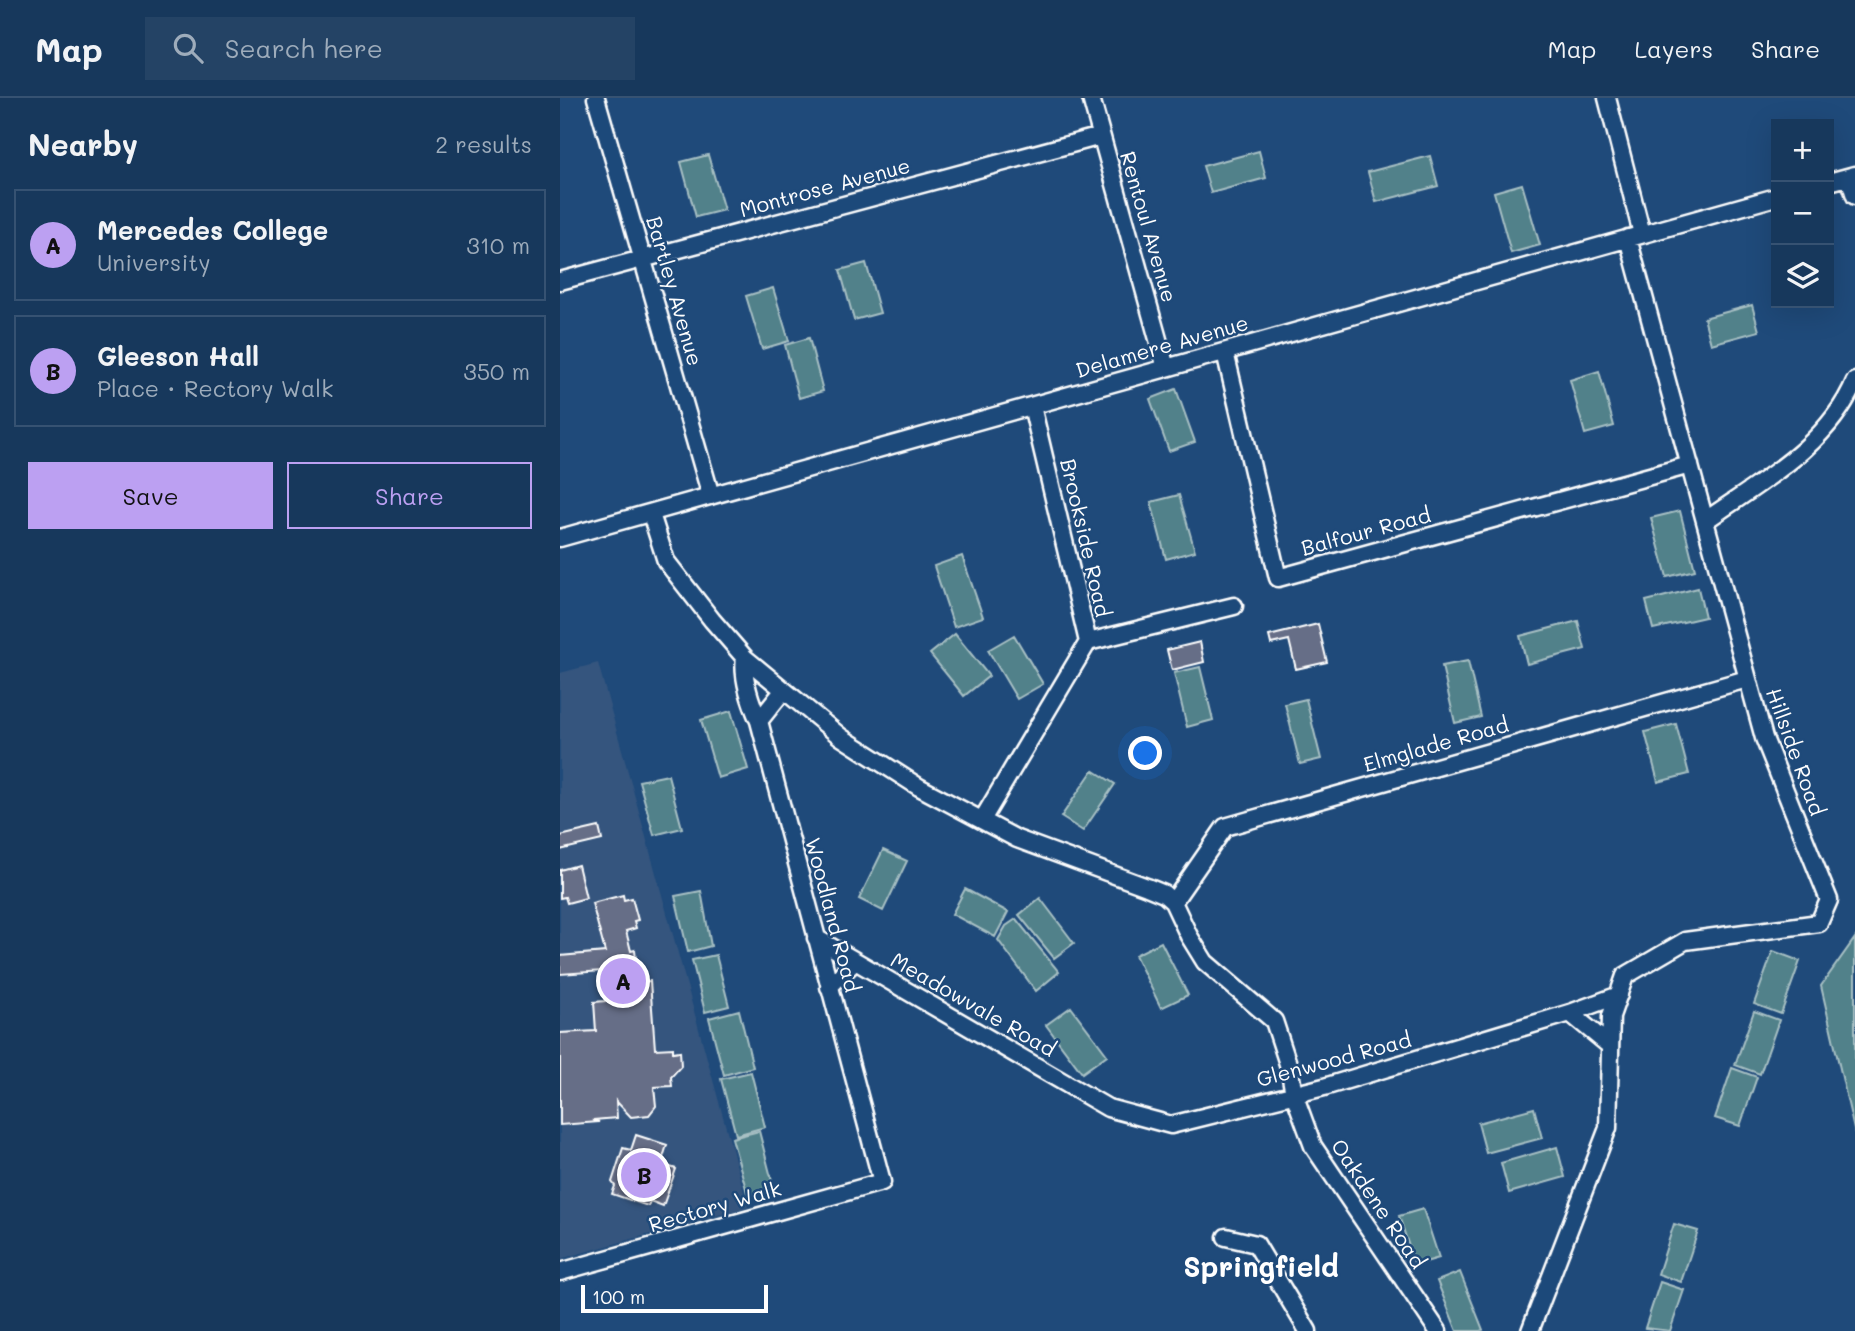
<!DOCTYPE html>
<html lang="en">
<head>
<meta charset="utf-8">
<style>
  body { margin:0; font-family:Mali,sans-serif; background:#244365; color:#f1f3f6 }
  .controls { position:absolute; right:21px; top:21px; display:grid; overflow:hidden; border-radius:0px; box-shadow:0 7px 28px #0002 }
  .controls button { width:63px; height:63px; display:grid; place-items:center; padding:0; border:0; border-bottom:2px solid #365272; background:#17385c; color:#f1f3f6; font:35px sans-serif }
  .scale { position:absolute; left:21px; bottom:18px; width:187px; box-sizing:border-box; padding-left:7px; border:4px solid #fff; border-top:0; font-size:19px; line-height:24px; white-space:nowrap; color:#fff; -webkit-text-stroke:5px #1f4a7a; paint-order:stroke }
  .you { position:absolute; left:586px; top:656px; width:24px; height:24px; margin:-18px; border:5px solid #fff; border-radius:50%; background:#1a73e8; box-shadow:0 0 0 10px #1a73e833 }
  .badge { display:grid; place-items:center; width:46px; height:46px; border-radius:50%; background:#bca0f2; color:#111; font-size:23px; font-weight:700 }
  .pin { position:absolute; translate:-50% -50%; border:4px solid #fff; box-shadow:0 2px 7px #0006 }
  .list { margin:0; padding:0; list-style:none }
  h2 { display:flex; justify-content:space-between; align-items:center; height:91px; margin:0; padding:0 28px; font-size:30px }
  h2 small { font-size:23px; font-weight:400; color:#9eacbb }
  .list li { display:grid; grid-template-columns:46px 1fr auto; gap:21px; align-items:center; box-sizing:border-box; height:112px; margin:0 14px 14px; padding:0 14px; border:2px solid #365272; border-radius:0px }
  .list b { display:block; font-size:26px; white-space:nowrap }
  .list p { margin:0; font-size:23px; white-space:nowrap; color:#9eacbb }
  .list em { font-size:23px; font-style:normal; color:#9eacbb }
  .actions { display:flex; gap:14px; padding:21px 28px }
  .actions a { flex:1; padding:16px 0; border:2px solid #bca0f2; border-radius:0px; text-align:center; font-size:24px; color:#bca0f2 }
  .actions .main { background:#bca0f2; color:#111 }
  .icon { flex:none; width:38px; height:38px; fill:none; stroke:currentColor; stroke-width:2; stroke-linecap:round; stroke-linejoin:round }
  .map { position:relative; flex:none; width:1295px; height:1233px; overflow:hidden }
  header { display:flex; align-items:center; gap:42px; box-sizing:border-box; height:98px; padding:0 35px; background:#17385c; border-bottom:2px solid #365272 }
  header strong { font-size:33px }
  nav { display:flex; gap:38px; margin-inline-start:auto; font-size:24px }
  .search { width:490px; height:63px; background:#244365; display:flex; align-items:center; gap:18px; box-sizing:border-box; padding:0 24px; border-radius:0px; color:#9eacbb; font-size:26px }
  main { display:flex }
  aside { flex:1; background:#17385c }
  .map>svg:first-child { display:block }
</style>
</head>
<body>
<header>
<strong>Map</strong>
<div class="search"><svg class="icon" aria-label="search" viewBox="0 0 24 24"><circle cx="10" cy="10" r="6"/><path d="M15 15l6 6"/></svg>Search here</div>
<nav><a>Map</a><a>Layers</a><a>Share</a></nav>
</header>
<main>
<aside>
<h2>Nearby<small>2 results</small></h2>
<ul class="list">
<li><span class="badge">A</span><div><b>Mercedes College</b><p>University</p></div><em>310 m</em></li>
<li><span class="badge">B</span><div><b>Gleeson Hall</b><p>Place · Rectory Walk</p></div><em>350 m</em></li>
</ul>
<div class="actions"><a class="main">Save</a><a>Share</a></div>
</aside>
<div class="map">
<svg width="1295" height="1233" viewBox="0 0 1295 1233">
  <rect width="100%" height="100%" fill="#1f4a7a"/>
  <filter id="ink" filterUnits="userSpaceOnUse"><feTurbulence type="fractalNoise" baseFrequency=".0143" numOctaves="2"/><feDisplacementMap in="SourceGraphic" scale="14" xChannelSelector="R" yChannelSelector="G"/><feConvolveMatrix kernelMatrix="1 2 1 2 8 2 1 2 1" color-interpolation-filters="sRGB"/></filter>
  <g filter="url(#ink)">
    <!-- built -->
    <path fill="#34557e" d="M 38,565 L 188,1109 L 0,1161 L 0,575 Z"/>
    <!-- green -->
    <path fill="#51818a" stroke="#a8c0c4" stroke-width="2" d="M 699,53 L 706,80 L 651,95 L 643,68 Z
      M 148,57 L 164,112 L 136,119 L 121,64 Z
      M 870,58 L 878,88 L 816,104 L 808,74 Z
      M 962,86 L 980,147 L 951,155 L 934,94 Z
      M 306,165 L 320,215 L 294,222 L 280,172 Z
      M 213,190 L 229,243 L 202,251 L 186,198 Z
      M 1192,207 L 1199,233 L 1151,246 L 1144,220 Z
      M 249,240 L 263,293 L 239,300 L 225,247 Z
      M 1039,273 L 1054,328 L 1025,336 L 1010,282 Z
      M 616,291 L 635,344 L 609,353 L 590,301 Z
      M 619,397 L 635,453 L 606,461 L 591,404 Z
      M 1120,413 L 1135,472 L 1107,479 L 1091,420 Z
      M 402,458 L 423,519 L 394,529 L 374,468 Z
      M 1138,490 L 1145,519 L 1093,531 L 1086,503 Z
      M 1018,523 L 1025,551 L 967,566 L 960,538 Z
      M 395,536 L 429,578 L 404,598 L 370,556 Z
      M 454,537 L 483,586 L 457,601 L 428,552 Z
      M 908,563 L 921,619 L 895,625 L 882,568 Z
      M 640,569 L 653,622 L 627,629 L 614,575 Z
      M 746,601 L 761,661 L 740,666 L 725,606 Z
      M 171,613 L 188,671 L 158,680 L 141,622 Z
      M 1116,626 L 1129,676 L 1098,684 L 1085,634 Z
      M 533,672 L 555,686 L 523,733 L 501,719 Z
      M 108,677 L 122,730 L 94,737 L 79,683 Z
      M 323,752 L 347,763 L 323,813 L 299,801 Z
      M 405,791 L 448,814 L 435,839 L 392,816 Z
      M 141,793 L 151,848 L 128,854 L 115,798 Z
      M 480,800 L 514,845 L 494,860 L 459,817 Z
      M 456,821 L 499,874 L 476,893 L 438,842 L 446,828 Z
      M 1295,840 L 1295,1036 L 1261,888 Z
      M 601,844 L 628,897 L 601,910 L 575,857 Z
      M 1213,853 L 1240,863 L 1221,916 L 1194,906 Z
      M 156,857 L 169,908 L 145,914 L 132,862 Z
      M 511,909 L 547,957 L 522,975 L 486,927 Z
      M 179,912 L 193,969 L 164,977 L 149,920 Z
      M 1194,913 L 1219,922 L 1200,976 L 1175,967 Z
      M 1172,970 L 1197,979 L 1180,1028 L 1155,1020 Z
      M 191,974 L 205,1029 L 176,1037 L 161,981 Z
      M 974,1010 L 982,1040 L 926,1055 L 918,1025 Z
      M 199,1033 L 214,1091 L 188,1098 L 172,1040 Z
      M 997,1049 L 1005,1079 L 949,1095 L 941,1065 Z
      M 863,1111 L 879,1160 L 855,1167 L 839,1118 Z
      M 1114,1126 L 1138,1133 L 1121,1184 L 1098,1176 Z
      M 900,1174 L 923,1232 L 920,1233 L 897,1233 L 877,1183 Z
      M 1100,1184 L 1124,1192 L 1110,1233 L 1085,1230 Z"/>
    <!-- building -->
    <path fill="#666e87" stroke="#fff" stroke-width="2" d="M 758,526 L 767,564 L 736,571 L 729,542 L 711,546 L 709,538 Z
      M 640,544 L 644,564 L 612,572 L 607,552 Z
      M 39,729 L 42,742 L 0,752 L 0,738 Z
      M 18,767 L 26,800 L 7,805 L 5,799 L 0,800 L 0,772 Z
      M 63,797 L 64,802 L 72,800 L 78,822 L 74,823 L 76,830 L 66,833 L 71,853 L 75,852 L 78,884 L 90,883 L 95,951 L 113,950 L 113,954 L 120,953 L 121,968 L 111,979 L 112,988 L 94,989 L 96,1008 L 89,1017 L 71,1019 L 56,1003 L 57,1020 L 33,1022 L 39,1024 L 0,1027 L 0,935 L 36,933 L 34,904 L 45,903 L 43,873 L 0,876 L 0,858 L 45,854 L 32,805 Z
      M 76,1037 L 107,1047 L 101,1066 L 116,1071 L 103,1108 L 90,1103 L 88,1108 L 52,1096 L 55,1088 L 52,1084 L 63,1050 L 71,1052 Z"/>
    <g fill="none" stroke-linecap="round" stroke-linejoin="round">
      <defs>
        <path id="minor" d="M 36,0 L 151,398
          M 531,0 L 606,270
          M 1047,0 L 1082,136
          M 1289,79 L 1295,98
          M 1269,84 L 1295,77
          M 0,183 L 541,38
          M 665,254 L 718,480 L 1130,367
          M 91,416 L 106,463 L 152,522 L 185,560 L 281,639 L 359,689 L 457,741 L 587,789 L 604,796 L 613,804 L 629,838 L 645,864 L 714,923 L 729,969 L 734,996 L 753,1048 L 878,1233
          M 1145,423 C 1200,384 1268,348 1295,283
          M 0,440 L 1216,99
          M 528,544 L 674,508
          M 199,623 L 223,593
          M 422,722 L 528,544 L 472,308
          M 613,804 L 665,729 L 1187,581
          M 256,840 L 548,1010 L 611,1027 L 764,989 L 1010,915 L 1059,897
          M 269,889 L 295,863
          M 1010,915 L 1050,948
          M 666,1139 L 696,1146 L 748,1233
          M 0,1174 L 322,1084 L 199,623 C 191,605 182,580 185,560
          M 970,1233 L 1048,1030 L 1051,918 L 1065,878 L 1125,843 L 1259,825 L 1269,802 L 1204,640 L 1068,140"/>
      </defs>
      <!-- minor casing -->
      <use href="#minor" stroke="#fff" stroke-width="21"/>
      <!-- minor -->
      <use href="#minor" stroke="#1f4a7a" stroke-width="16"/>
    </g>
  </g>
  <g text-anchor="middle" stroke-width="5" stroke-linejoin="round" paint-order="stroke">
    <!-- street labels -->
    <g font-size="21" fill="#fff" stroke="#1f4a7a">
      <text transform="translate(265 90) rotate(-15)" y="7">Montrose Avenue</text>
      <text transform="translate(588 129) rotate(74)" y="7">Rentoul Avenue</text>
      <text transform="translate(114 193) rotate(74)" y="7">Bartley Avenue</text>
      <text transform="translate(602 249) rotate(-16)" y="7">Delamere Avenue</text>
      <text transform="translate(806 434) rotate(-15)" y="7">Balfour Road</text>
      <text transform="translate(525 440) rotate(77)" y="7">Brookside Road</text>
      <text transform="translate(876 647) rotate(-16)" y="7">Elmglade Road</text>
      <text transform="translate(1235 654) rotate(70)" y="7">Hillside Road</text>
      <text transform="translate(272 817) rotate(75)" y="7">Woodland Road</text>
      <text transform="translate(413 907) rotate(30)" y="7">Meadowvale Road</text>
      <text transform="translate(774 962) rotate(-15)" y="7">Glenwood Road</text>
      <text transform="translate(818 1106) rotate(56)" y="7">Oakdene Road</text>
      <text transform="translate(155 1109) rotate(-16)" y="7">Rectory Walk</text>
    </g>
    <!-- district labels -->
    <g font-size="28" font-weight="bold" fill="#fff" stroke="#1f4a7a">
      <text x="701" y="1179">Springfield</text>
    </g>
  </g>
</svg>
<div class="controls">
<button>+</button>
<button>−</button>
<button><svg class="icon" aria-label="layers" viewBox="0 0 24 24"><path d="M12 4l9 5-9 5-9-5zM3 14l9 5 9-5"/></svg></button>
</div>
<div class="scale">100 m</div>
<div class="you"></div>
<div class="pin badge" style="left:63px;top:883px">A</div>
<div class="pin badge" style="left:84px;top:1077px">B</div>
</div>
</main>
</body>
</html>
